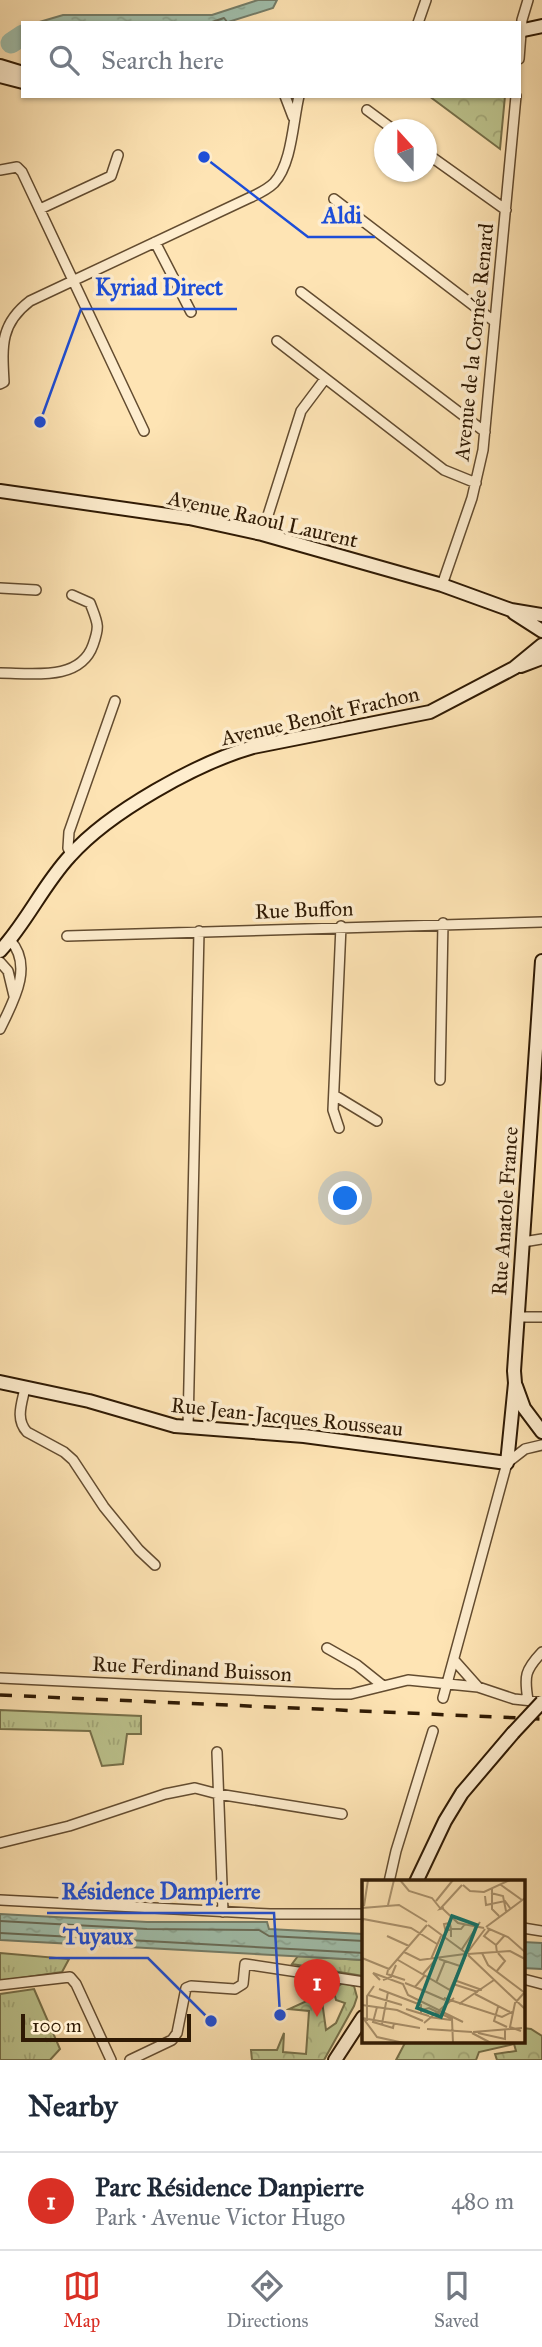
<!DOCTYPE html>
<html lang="en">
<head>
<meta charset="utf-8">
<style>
  body { margin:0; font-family:"IM FELL Great Primer",serif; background:#f2f2f3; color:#1f2937 }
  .compass { position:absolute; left:374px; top:119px; width:63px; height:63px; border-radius:50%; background:#fff; box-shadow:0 2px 5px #0004; rotate:339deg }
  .scale { position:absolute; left:21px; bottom:18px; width:170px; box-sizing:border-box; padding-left:7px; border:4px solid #2f1a04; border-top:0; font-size:19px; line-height:24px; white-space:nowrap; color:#2f1a04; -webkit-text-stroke:5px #feedce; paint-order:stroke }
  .you { position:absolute; left:346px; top:1199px; width:24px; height:24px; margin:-18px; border:5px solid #fff; border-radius:50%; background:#1a73e8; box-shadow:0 0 0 10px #1a73e833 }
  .badge { display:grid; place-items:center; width:46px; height:46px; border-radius:50%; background:#d93025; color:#fff; font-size:23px; font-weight:700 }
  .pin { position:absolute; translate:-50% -58px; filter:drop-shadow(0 2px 4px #0008) }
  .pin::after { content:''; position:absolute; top:37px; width:24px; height:21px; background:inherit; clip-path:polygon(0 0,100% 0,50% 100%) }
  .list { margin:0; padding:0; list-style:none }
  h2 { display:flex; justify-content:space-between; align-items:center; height:91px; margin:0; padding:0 28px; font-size:30px }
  h2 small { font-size:23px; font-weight:400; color:#747a83 }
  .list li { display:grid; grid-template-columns:46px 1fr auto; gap:21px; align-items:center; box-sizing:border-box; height:98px; padding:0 28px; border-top:2px solid #e0e1e3 }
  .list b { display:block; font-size:26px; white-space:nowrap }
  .list p { margin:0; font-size:23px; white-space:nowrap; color:#747a83 }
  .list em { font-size:23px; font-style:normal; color:#747a83 }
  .icon { flex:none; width:38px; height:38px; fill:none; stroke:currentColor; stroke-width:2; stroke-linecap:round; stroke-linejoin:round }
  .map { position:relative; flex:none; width:542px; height:2060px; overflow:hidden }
  .search { position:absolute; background:#fff; box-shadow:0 2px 5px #0004; left:21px; right:21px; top:21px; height:77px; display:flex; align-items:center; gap:18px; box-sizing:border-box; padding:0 24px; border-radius:0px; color:#747a83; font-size:26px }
  .sheet { height:189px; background:#fff }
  nav { display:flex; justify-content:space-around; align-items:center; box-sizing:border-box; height:98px; border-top:2px solid #e0e1e3; background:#fff; font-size:19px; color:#747a83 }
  nav a { display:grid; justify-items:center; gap:4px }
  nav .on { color:#d93025 }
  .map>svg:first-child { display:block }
</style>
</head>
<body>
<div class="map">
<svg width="542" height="2060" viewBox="0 0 542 2060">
  <defs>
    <pattern id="grass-tufts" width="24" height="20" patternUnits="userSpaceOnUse" patternTransform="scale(1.75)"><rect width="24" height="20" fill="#bdc58f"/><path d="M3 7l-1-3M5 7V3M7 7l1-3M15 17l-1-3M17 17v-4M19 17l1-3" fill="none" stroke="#a3a97a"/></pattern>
    <pattern id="park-crowns" width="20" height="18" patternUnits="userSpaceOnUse" patternTransform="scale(1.75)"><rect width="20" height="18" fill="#bdc58f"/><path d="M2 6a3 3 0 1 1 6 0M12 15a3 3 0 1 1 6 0" fill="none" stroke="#a3a97a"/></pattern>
    <pattern id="water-ripples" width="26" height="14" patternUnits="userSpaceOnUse" patternTransform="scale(1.75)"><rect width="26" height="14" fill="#a0bfac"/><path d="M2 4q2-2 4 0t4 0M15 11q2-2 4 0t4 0" fill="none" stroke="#8aa492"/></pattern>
  </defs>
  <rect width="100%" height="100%" fill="#fee4b4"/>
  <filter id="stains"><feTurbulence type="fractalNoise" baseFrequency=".00286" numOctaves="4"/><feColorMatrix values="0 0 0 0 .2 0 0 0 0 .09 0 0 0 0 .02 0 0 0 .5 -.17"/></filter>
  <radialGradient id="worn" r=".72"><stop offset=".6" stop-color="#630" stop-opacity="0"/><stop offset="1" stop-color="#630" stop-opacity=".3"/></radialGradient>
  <!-- grass -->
  <path fill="url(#grass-tufts)" stroke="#76704a" stroke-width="2" d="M 0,1710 L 141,1716 L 141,1734 L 127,1734 L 123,1764 L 102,1766 L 90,1731 L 0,1729 Z
    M 0,1953 L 69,1959 L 62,1972 L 0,1981 Z
    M 298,1956 L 363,1960 L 363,1976 L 292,1964 Z
    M 34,1989 L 60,2049 L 50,2060 L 0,2060 L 0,1994 Z"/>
  <!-- park -->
  <path fill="url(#park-crowns)" stroke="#76704a" stroke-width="2" d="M 429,96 L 505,96 L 500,149 Z
    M 343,1983 L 354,1986 L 357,1997 L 354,2006 L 324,2060 L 252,2060 L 251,2050 L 277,2050 L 284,2033 L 283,2052 L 306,2054 L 309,2011 L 289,2009 L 311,1999 L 322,2001 L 326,2030 L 336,2023 L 345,2003 L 336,2000 L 335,1996 L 309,1991 L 306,1988 L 311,1985 L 335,1988 Z
    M 523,2028 L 531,2029 L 542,2036 L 542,2060 L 497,2060 L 495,2054 L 516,2051 L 514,2044 L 479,2052 L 476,2060 L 396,2060 L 406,2041 L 523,2041 Z"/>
  <!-- water -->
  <path fill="url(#water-ripples)" stroke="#737d69" stroke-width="2" d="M 258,0 L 277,0 L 273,8 L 225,23 L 36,23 L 63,15 L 212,15 Z
    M 0,1914 L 147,1922 L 267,1922 L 269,1929 L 363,1934 L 363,1960 L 0,1940 Z
    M 523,1942 L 542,1943 L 542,1969 L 523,1968 Z"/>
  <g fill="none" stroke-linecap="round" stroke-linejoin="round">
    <!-- shore -->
    <path stroke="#686c58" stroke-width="2" d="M 61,23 L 212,22 L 224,18 L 228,23
      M 0,1921 L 147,1929 L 259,1930 L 269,1936 L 364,1941
      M 0,1933 L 364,1953"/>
    <!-- river -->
    <path stroke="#a0bfac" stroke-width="21" d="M 11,43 L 23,35"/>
    <defs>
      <path id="street" d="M 418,23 L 426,0
        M 519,59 L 522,20 L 528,0
        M 285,96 L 293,117
        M 367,110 L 394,130
        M 426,153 L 506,210
        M 0,170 L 17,167 L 22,172 L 144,431
        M 334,199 L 495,322
        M 40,209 L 111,176 L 118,155
        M 155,242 L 191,312
        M 301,292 L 485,432
        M 277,341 L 444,470 L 476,483
        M 0,384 L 4,382 C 2,346 0,324 30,301 L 249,198 C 258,194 267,190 274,183 C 292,164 293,121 299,96
        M 262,534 L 301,411 L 325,379
        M 442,585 L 472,498 L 483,450 L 516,96
        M 0,588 L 36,590
        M 0,673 C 31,673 80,682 93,645 C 100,625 98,624 90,603 L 72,595
        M 71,855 L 68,848 L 69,832 L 115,701
        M 67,936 L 542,922
        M 0,962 L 8,971 L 14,996
        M 0,1029 C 13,1002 34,966 10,940
        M 440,1080 L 443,923
        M 334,1095 L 377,1121
        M 339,1128 L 333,1110 L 341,926
        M 523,1242 L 542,1239
        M 518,1317 L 542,1317
        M 25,1388 C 22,1403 15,1419 27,1432 L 64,1452 L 73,1460 L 104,1507 L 139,1550 L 155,1565
        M 188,1427 L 199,931
        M 327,1648 L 357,1665 L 382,1685
        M 454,1660 L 478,1687 L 514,1699 L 542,1702
        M 0,1678 L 334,1694 L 351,1694 L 408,1680 L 478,1687
        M 443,1698 L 507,1463 L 525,1449 L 542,1445
        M 528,1700 C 524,1676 525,1670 542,1652
        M 217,1752 L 223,1912
        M 0,1843 L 69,1826 L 165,1794 L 195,1788 L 218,1794 L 342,1814
        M 389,1882 L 396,1851 L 433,1731
        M 0,1900 L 270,1914 L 364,1914
        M 523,1928 L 542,1931
        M 523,1979 L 542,1984
        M 0,1985 L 70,1977 L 76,1984 L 111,2060
        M 130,2060 L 172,2040 L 177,2033 L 186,1988 L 191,1986 L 235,1989 L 243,1984 L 245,1964 L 364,1982"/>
      <path id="secondary" d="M 519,31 L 542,26
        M 0,66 L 23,73
        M 0,76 L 23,82
        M 0,491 L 189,518 L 262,534 L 442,585 L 511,610 L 542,615
        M 514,613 L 542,631
        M 521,666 L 542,658
        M 0,951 C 27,922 43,885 70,856 C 109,812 197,763 253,747 L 430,712 L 514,668 L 542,645
        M 0,1382 L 89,1401 L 175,1426 L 304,1436 L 507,1463 L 515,1383 L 514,1371 L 542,961
        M 516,1386 L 524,1408 L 542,1432
        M 416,1882 L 445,1821 L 462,1793 L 513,1733
        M 335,2060 L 363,2017"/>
    </defs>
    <!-- street casing -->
    <use href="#street" stroke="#634c30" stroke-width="12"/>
    <!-- secondary casing -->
    <use href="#secondary" stroke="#2f1a04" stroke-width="16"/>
    <!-- street -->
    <use href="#street" stroke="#feedce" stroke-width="9"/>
    <!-- secondary -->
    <use href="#secondary" stroke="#feedce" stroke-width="12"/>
    <!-- rail -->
    <path stroke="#2f1a04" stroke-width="3.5" stroke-dasharray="12 12" stroke-linecap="butt" d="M 0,1695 L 542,1719"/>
    <defs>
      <path id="secondary-bridge" d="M 513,1733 L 542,1702"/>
    </defs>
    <!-- secondary-bridge casing -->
    <use href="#secondary-bridge" stroke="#2f1a04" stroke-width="16" stroke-linecap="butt"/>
    <!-- secondary-bridge -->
    <use href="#secondary-bridge" stroke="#feedce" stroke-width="12"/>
  </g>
  <g text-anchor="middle" stroke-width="7" stroke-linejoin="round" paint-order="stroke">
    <!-- street labels -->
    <g font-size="21" fill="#2f1a04" stroke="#feedce">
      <text transform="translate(474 342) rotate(-84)" y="7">Avenue de la Cornée Renard</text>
      <text transform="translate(263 519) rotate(13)" y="7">Avenue Raoul Laurent</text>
      <text transform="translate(320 716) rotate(-13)" y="7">Avenue Benoît Frachon</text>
      <text transform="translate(304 910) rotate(-2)" y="7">Rue Buffon</text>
      <text transform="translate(505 1211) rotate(-86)" y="7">Rue Anatole France</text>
      <text transform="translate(287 1417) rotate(6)" y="7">Rue Jean-Jacques Rousseau</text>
      <text transform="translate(192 1669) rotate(3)" y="7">Rue Ferdinand Buisson</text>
    </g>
  </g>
  <!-- overview -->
  <g transform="translate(362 1880)">
    <rect width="163" height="163" fill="#fee4b4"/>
    <path fill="none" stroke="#ab936e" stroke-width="2" d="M 38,0 L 47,11 L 70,18 L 78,28M 101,5 L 108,11 L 122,12 L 148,0M 139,5 L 160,20M 130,8 L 130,29 L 137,36M 129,13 L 141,16 L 144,31M 123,16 L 124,25 L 143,21 L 148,28M 74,21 L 91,0M 26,25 L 32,0M 2,26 L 6,0M 0,28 L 37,25 L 65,42M 82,28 L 78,29 L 100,5M 81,29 L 96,43 L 122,48M 0,43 L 1,39 L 49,48 L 75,64M 66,45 L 104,73M 124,47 L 163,18M 125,48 L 146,57 L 163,72M 128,49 L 122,56 L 134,65M 25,56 L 47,66M 89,57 L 89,49 L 88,44 L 88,43 L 82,44 L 84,53 L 86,50 L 87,50 L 89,49 L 99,49 L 103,44M 100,69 L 118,42M 42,72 L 58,80 L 103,74M 105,73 L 123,49M 120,73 L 126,85 L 163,113M 135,73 L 134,65 L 143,55M 106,74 L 148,71 L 163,79M 106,75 L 163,129M 0,78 L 27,89 L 65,45M 69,79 L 79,56M 77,79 L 98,86M 36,80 L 88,110 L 104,75M 26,90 L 25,94 L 43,100M 134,92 L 143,81 L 136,73M 61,94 L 75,78M 18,100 L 11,93 L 41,104 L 46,115 L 101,142M 21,100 L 29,97 L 34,85M 92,100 L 120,110M 43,103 L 53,107 L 63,95M 74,103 L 83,81M 91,104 L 116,112M 53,107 L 83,120M 17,109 L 59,125 L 59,133M 113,114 L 148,132M 6,115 L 40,125M 82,118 L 140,137 L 152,131M 97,124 L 132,100M 0,125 L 35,130 L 61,141M 15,127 L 11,142 L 31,148 L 32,143M 136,127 L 132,141 L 145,147M 44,129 L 67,136M 60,130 L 67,128 L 90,139 L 91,163M 67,137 L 89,140M 0,138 L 58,148M 1,138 L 15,157 L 42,163M 5,141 L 5,116 L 12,106M 62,143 L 92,118M 20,144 L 26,112M 65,149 L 110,152M 159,151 L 148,147 L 153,123 L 162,113M 111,152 L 160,148M 110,153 L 129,163M 116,153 L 143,159 L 143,150"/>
    <path fill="#0f766e" fill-opacity="0.15" stroke="#0f766e" stroke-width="3.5" d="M 90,36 L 115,45 L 79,137 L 55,128 Z"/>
    <rect width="163" height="163" fill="none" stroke="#2f1a04" stroke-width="3.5"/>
  </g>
  <!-- callouts -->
  <path fill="none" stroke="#1d4ed8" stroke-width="2.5" d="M204 157L308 237H375M40 422L81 309H237M280 2015L274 1913H47M211 2021L148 1958H49"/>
  <g fill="#1d4ed8" stroke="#feedce" stroke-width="2.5">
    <circle cx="204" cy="157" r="7"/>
    <circle cx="40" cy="422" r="7"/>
    <circle cx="280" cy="2015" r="7"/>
    <circle cx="211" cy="2021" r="7"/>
  </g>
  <g font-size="23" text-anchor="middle" font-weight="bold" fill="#1d4ed8" stroke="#feedce" stroke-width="7" stroke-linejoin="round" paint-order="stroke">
    <text x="342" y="223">Aldi</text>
    <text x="159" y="295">Kyriad Direct</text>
    <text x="161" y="1899">Résidence Dampierre</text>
    <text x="98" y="1944">Tuyaux</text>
  </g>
  <rect width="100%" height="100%" filter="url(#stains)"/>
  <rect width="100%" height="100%" fill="url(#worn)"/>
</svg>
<svg class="compass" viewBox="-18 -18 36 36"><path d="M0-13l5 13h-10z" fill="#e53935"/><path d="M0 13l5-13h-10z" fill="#747a83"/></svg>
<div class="scale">100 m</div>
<div class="you"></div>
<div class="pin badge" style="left:317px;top:2017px">1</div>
<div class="search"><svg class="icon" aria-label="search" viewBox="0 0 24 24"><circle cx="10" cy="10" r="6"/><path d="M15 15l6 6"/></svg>Search here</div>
</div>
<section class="sheet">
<h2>Nearby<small></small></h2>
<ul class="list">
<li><span class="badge">1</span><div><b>Parc Résidence Danpierre</b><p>Park · Avenue Victor Hugo</p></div><em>480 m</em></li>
</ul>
</section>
<nav>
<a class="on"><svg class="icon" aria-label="map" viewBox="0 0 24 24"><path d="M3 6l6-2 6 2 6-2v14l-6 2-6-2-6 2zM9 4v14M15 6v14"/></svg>Map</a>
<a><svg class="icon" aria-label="directions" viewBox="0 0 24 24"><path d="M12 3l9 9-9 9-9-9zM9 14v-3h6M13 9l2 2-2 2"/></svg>Directions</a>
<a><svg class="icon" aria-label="saved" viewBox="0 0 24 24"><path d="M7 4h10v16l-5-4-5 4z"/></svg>Saved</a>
</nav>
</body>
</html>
